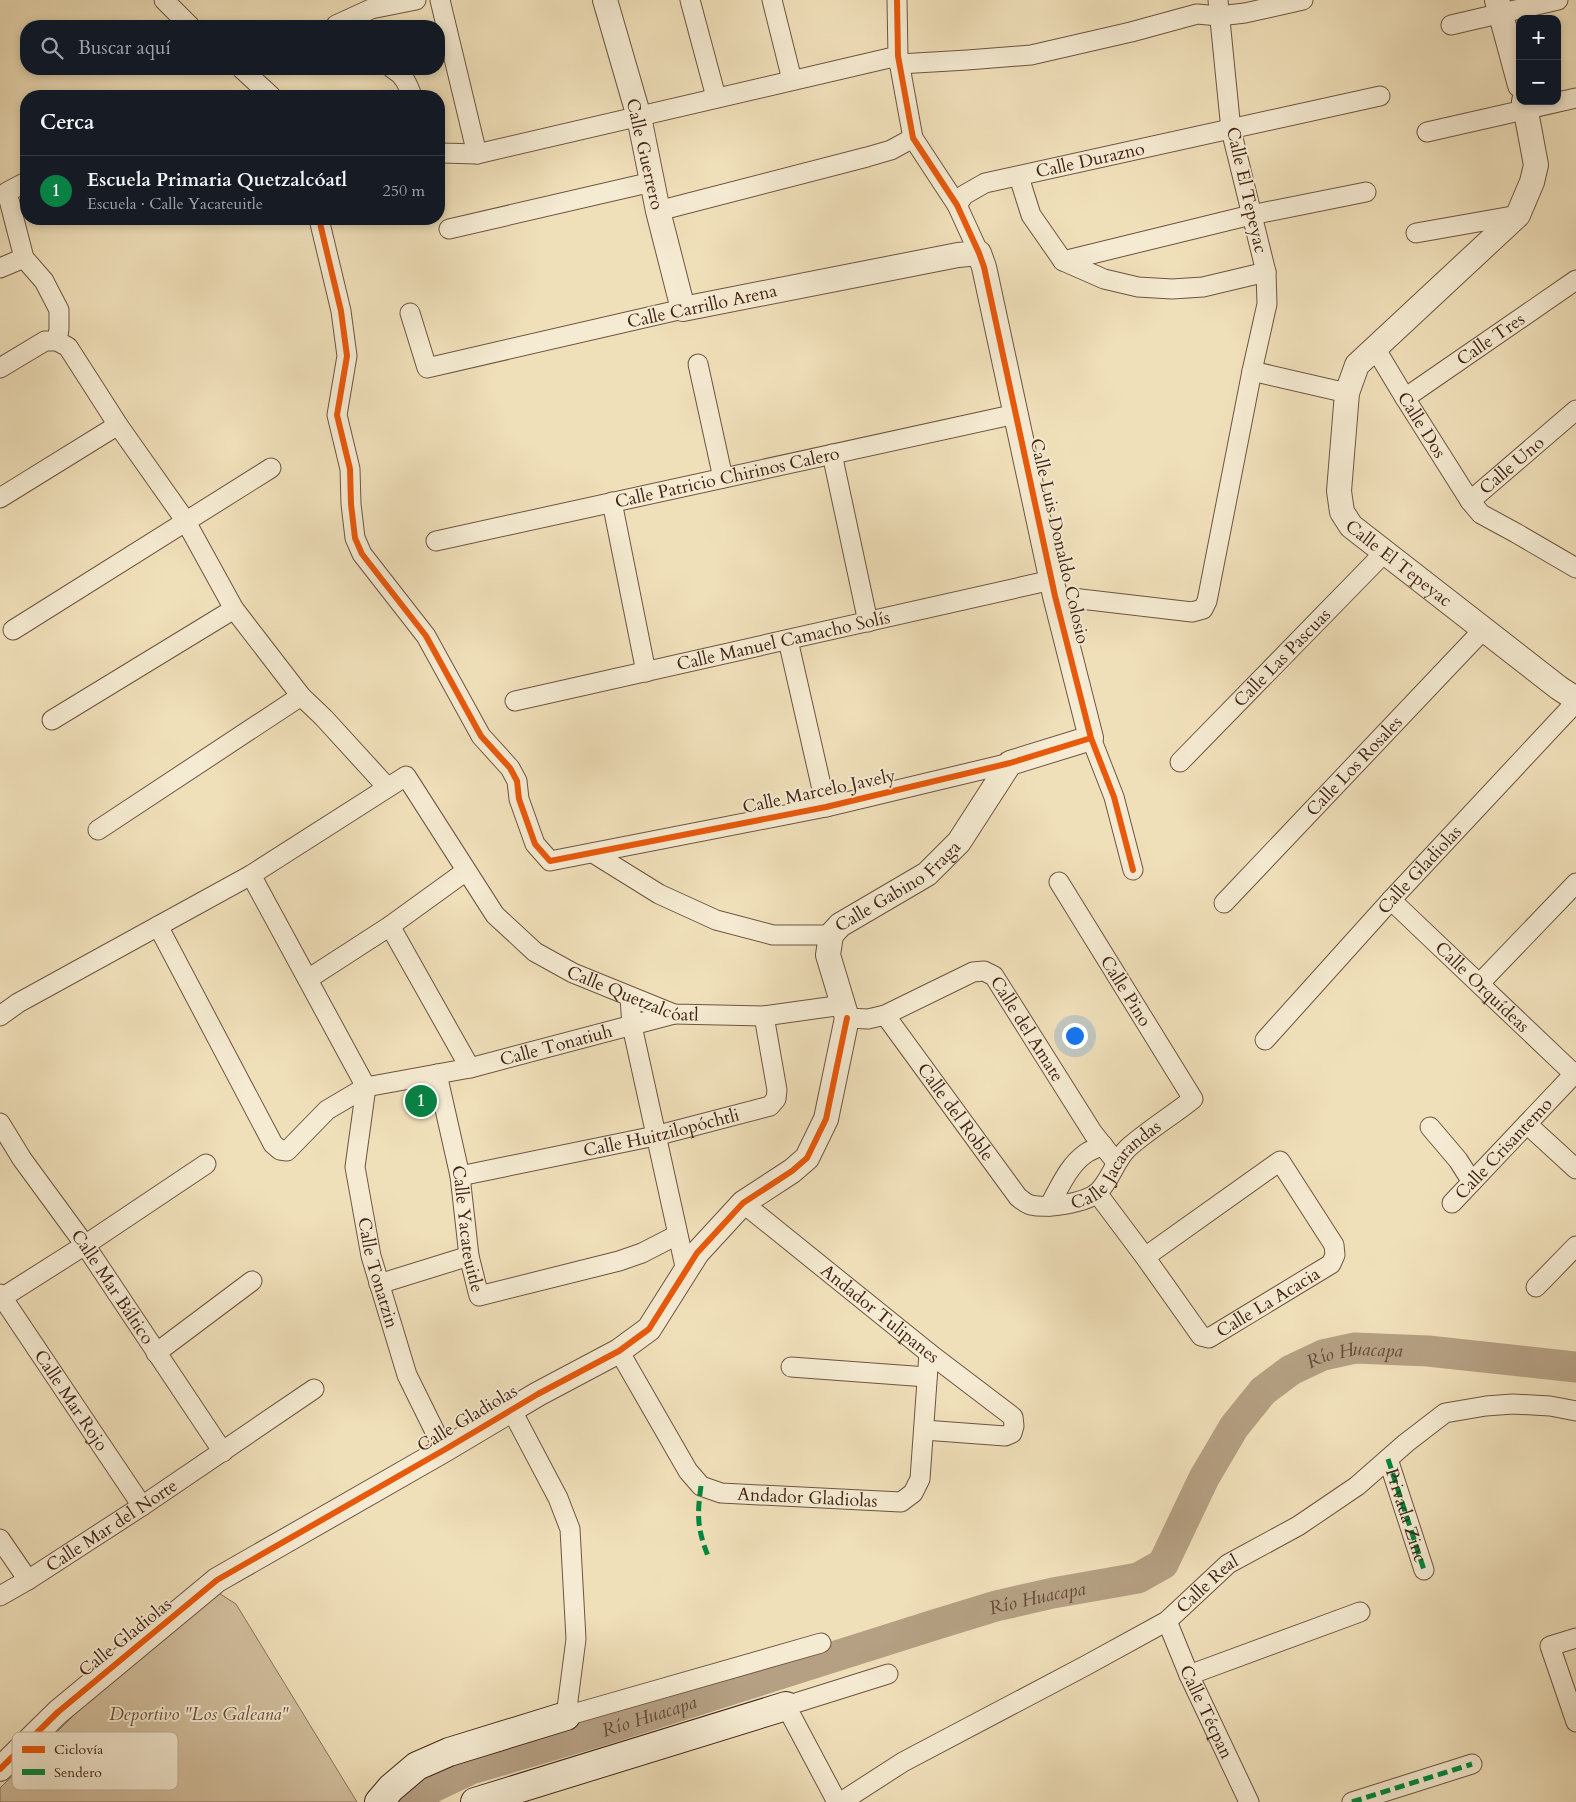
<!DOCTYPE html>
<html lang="es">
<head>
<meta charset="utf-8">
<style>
  body { margin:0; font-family:Cardo,serif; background:#242831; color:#f1f3f6 }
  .controls { position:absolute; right:15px; top:15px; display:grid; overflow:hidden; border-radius:10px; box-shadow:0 2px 8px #0003 }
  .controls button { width:45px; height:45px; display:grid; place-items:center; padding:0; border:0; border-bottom:1px solid #363941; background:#171b24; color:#f1f3f6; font:25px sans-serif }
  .you { position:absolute; left:1074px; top:1035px; width:18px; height:18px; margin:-12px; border:4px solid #fff; border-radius:50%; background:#1a73e8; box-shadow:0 0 0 8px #1a73e833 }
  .badge { display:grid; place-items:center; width:32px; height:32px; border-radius:50%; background:#0b8043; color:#fff; font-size:16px; font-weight:700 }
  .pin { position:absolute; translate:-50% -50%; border:2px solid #fff; box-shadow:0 1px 5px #0006 }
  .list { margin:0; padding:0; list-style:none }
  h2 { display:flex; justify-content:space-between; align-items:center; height:65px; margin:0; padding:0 20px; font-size:21px }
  h2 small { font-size:16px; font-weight:400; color:#9ea1a6 }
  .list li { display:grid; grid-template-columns:32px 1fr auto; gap:15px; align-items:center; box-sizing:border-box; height:70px; padding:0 20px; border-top:1px solid #363941 }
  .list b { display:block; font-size:19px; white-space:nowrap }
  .list p { margin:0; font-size:16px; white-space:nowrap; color:#9ea1a6 }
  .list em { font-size:16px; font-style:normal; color:#9ea1a6 }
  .icon { flex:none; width:28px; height:28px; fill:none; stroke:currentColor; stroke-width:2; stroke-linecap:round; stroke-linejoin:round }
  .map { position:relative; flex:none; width:1576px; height:1802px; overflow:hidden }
  .search { position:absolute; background:#171b24; box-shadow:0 2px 8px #0003; left:20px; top:20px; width:425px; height:55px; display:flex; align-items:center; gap:12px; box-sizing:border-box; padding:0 18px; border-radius:20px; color:#9ea1a6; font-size:19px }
  .panel { position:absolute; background:#171b24; box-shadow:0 2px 8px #0003; left:20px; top:90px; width:425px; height:135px; border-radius:20px }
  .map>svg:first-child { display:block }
</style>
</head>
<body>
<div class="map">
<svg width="1576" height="1802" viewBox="0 0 1576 1802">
  <rect width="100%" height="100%" fill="#f0e0ba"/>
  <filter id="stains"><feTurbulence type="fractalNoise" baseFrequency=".004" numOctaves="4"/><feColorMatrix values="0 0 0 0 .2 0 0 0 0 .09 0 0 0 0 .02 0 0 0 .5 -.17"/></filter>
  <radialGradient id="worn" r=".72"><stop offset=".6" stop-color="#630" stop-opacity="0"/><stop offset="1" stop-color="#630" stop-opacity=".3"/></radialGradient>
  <!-- green -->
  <path fill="#d3c09f" stroke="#8b725c" d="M 206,1585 L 236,1604 L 357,1802 L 0,1802 L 0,1788 Z"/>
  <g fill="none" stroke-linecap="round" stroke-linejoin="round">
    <!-- river -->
    <path stroke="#b5a083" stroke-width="31" id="s1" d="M 414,1802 L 433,1787 L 471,1769 L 600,1731 L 934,1625 L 996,1606 L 1053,1593 L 1138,1578 L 1163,1564 L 1204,1478 L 1234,1427 L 1263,1391 L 1291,1370 L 1323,1355 L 1355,1348 L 1428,1351 L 1576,1367"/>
    <defs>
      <g id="minor">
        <path d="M 164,0 L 190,26"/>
        <path d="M 440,0 L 477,154"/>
        <path d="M 690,0 L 716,97"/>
        <path d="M 772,0 L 792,80"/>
        <path d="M 897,0 L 898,56 L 913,138 L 957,205 L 979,253"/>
        <path d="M 336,25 L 371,9 L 416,0"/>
        <path d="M 1451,25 L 1558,0"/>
        <path d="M 899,64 L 967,60 L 1031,55 L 1131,32 L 1197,14 L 1219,16 L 1245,13 L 1303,0"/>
        <path d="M 242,69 L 271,96"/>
        <path d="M 393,69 C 404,75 408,85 412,96"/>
        <path d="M 1427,132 L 1576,98"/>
        <path d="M 439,151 L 443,153 L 477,154 L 898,56"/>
        <path d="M 1019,177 L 1031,215 L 1063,261 L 1104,279 L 1138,287 L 1172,289 L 1203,287 L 1266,272"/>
        <path d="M 26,182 L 7,192 L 24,258 L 44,281 L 59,310 L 59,329 L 57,341"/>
        <path id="s2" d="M 957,205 L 964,195 L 985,183 L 1380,96"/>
        <path d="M 658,211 L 867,157 L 891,150 L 913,138"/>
        <path d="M 319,219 L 341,311 L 347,356 L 337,415 L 350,469 L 351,504 L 355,538 L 362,554 L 426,636 L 481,736 L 510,768 L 517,781 L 519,799 L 535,844 L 550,861 L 826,807 L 1010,763"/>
        <path d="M 449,229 L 652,182"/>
        <path d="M 1416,233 L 1518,215"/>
        <path d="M 1063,261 L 1251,215 L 1366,192"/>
        <path d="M 0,268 L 24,258"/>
        <path d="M 410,313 L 427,368 L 683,309"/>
        <path id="s3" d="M 1375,348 L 1405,398 L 1470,501 L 1481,514 L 1516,533 L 1576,568"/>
        <path d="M 698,364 L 723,478"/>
        <path d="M 0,368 L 45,341 L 57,341 L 68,347 L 118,425 L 185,520 L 234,609 L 301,696 L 324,718 L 387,787"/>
        <path d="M 1252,371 L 1347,393"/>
        <path id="s4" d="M 1405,398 L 1576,280"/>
        <path d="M 832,454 L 868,622"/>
        <path d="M 0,498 L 118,425"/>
        <path id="s5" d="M 1470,501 L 1576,410"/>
        <path d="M 612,502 L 646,672"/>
        <path id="s6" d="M 436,541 L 1016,414"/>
        <path d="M 1055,596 L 1192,612 L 1203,609 L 1207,601 L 1252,371 L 1267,304 L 1266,272 L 1231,130 L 1218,0"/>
        <path d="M 13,630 L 271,468"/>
        <path d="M 788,640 L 826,807"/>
        <path id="s7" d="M 515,701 L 1052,580"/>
        <path d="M 52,720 L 234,609"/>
        <path d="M 1091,738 L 1114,797 L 1133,870"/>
        <path id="s8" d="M 1180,762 L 1385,552"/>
        <path d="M 98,830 L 301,696"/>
        <path d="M 593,853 L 659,894 L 716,920 L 773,935 L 831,935"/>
        <path d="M 251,875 L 366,1087"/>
        <path id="s9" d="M 1391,900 L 1574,1074"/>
        <path id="s10" d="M 1224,903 L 1483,630"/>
        <path id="s11" d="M 158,926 L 273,1144 L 280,1150 L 287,1151 L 327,1110 L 366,1087 L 470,1068 L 674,1014"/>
        <path d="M 390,926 L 470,1068"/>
        <path d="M 308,979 L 390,926 L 466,871"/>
        <path d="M 1480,983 L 1576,883"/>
        <path d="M 630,997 L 632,1026 L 686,1271"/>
        <path id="s12" d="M 885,1015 L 1018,1197 C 1022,1200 1026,1204 1031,1205 C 1047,1209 1086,1203 1098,1192 C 1111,1180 1115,1160 1128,1148 C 1147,1131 1173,1115 1193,1099 L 1059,882"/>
        <path id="s13" d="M 0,1016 L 18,1003 L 251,875 L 406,776 L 495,915 L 535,952 L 573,973 L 674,1014 L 764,1016 L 843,1005"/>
        <path id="s14" d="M 847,1018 L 868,1019 L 885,1015 L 973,972 L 984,971 L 994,976 L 1093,1133 L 1116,1162"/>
        <path id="s15" d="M 1265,1040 L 1391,900 L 1576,702"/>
        <path id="s16" d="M 437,1074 L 460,1176 L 469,1256 L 479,1296 L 619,1261 L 642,1253 L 677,1235"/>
        <path id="s17" d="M 366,1087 L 355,1167 L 371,1256 L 407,1375 L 444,1450"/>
        <path id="s18" d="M 0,1123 L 22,1159 L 85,1245 L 223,1452"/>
        <path d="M 1527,1124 L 1576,1169"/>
        <path d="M 1430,1127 L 1458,1160 L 1472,1182"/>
        <path id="s19" d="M 460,1176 L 655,1136 L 770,1106 L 776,1099 L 777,1090 L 764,1016"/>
        <path id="s20" d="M 1097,1193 L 1145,1257 L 1201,1336 L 1209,1338 L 1331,1264 L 1335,1255 L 1334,1245 L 1280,1161 L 1145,1257"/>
        <path id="s21" d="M 743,1203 L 929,1353 L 1013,1417 L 1014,1426 L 1012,1433 L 1005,1436 L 924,1430"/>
        <path id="s22" d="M 1452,1203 L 1576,1072"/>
        <path d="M 1049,1206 C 1059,1189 1068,1166 1085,1154 C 1090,1150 1097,1148 1103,1145"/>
        <path d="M 379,1284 L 469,1256"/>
        <path d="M 1536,1287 L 1576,1246"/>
        <path id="s23" d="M 0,1294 L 142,1506"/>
        <path d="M 0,1299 L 85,1245 L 206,1164"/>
        <path id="s24" d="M 619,1351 L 688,1471 L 701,1486 L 721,1493 L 901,1502 L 913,1493 L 920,1479 L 929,1353"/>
        <path d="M 156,1353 L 252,1281"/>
        <path d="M 791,1367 L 927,1377"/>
        <path d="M 511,1409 L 558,1498 L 570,1529 L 576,1639 L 566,1716 L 821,1643"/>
        <path id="s25" d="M 1388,1459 L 1424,1570"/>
        <path d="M 0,1539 L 28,1580"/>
        <path id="s26" d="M 0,1596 L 28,1580 L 142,1506 L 314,1389"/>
        <path id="s27" d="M 1167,1621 L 1189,1675 L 1249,1802"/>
        <path d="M 1576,1638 L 1550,1646 L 1576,1722"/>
        <path d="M 1189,1675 L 1360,1612"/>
        <path d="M 837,1802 L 786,1706 L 888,1674"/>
        <path id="s28" d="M 841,1802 L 903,1762 L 1085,1666 L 1167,1621 L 1228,1564 L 1298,1526 L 1357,1486 L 1406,1443 L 1445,1413 L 1486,1406 L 1513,1404 L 1550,1406 L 1576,1411"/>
        <path d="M 1352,1802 L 1472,1764"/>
      </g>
      <g id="tertiary">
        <path d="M 1497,0 L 1520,85"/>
        <path id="s29" d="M 1524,101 L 1536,165 L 1532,182 L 1518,215 L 1357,365 L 1347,393 L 1339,491 L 1342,512 L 1351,526 L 1559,688 L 1576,699"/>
        <path id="s30" d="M 0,1769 L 58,1712 L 217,1580 L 444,1450 L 538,1394 L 619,1351 L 649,1329 L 697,1253 L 743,1203 L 792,1171 L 807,1158 L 826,1119 L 847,1018 L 828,955 L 831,935 L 840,925 L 927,874 L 959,842 L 1010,763 L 1091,738 L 1055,596 L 984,267 L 979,253 L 958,255 L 683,309 L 658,211 L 639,117 L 605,0"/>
      </g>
      <path id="secondary" d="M 379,1802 L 391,1788 L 417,1766 L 449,1752 L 566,1716
        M 475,1802 L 786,1706"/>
    </defs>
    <!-- minor casing -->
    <use href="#minor" stroke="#6e5441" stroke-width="21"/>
    <!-- tertiary casing -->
    <use href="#tertiary" stroke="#6e5441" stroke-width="26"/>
    <!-- secondary casing -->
    <use href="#secondary" stroke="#432519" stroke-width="30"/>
    <!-- minor -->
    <use href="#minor" stroke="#f5ebd2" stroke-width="19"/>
    <!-- tertiary -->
    <use href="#tertiary" stroke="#f5ebd2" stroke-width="24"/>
    <!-- secondary -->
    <use href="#secondary" stroke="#f5ebd2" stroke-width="28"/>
    <!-- quiet -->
    <path stroke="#00873e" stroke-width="5" stroke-dasharray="10 5" stroke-linecap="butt" d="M 1388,1459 L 1424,1570
      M 701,1486 C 697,1515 697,1528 708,1556
      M 1352,1802 L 1472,1764"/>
    <defs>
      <path id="cycleway" d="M 897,0 L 898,56 L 913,138 L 957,205 L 979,253 L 984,267 L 1055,596 L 1091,738 L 1114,797 L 1133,870
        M 319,219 L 341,311 L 347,356 L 337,415 L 350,469 L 351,504 L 355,538 L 362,554 L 426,636 L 481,736 L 510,768 L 517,781 L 519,799 L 535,844 L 550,861 L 826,807 L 1010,763 L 1091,738
        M 0,1769 L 58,1712 L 217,1580 L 444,1450 L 538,1394 L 619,1351 L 649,1329 L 697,1253 L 743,1203 L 792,1171 L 807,1158 L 826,1119 L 847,1018"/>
    </defs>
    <!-- cycleway casing -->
    <use href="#cycleway" stroke="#f5ebd2" stroke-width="9"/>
    <!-- cycleway -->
    <use href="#cycleway" stroke="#e8590c" stroke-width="6"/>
  </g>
  <g text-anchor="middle" stroke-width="4" stroke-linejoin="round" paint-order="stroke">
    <!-- street labels -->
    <g font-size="18" fill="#432519" stroke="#f5ebd2">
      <text transform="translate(645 154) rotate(77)" y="6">Calle Guerrero</text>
      <text dy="6" stroke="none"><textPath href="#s2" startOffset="144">Calle Durazno</textPath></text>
      <text transform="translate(1247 190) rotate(77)" y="6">Calle El Tepeyac</text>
      <text transform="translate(702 306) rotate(-12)" y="6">Calle Carrillo Arena</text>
      <text dy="6" stroke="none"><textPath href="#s4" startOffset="104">Calle Tres</textPath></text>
      <text dy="6" stroke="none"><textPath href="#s3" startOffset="90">Calle Dos</textPath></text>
      <text dy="6" stroke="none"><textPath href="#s5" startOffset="55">Calle Uno</textPath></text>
      <text dy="6" stroke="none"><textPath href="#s6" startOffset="298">Calle Patricio Chirinos Calero</textPath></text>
      <text transform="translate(1060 541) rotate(77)" y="6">Calle Luis Donaldo Colosio</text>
      <text dy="6" stroke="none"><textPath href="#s29" startOffset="565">Calle El Tepeyac</textPath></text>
      <text dy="6" stroke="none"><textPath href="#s7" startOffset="275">Calle Manuel Camacho Solís</textPath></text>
      <text dy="6" stroke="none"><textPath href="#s8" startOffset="146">Calle Las Pascuas</textPath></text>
      <text dy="6" stroke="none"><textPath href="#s10" startOffset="189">Calle Los Rosales</textPath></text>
      <text transform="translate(819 791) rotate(-12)" y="6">Calle Marcelo Javely</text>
      <text dy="6" stroke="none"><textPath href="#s15" startOffset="230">Calle Gladiolas</textPath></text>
      <text dy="6" stroke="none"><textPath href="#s30" startOffset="1340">Calle Gabino Fraga</textPath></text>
      <text dy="6" stroke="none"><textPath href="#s9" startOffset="126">Calle Orquídeas</textPath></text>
      <text dy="6" stroke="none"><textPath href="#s13" startOffset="799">Calle Quetzalcóatl</textPath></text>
      <text transform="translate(1126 991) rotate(58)" y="6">Calle Pino</text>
      <text dy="6" stroke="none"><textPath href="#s14" startOffset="221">Calle del Amate</textPath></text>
      <text dy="6" stroke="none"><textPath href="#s11" startOffset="560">Calle Tonatiuh</textPath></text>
      <text dy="6" stroke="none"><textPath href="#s12" startOffset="120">Calle del Roble</textPath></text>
      <text dy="6" stroke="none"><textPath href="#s19" startOffset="206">Calle Huitzilopóchtli</textPath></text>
      <text dy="6" stroke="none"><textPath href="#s22" startOffset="75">Calle Crisantemo</textPath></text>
      <text dy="6" stroke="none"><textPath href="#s12" startOffset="342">Calle Jacarandas</textPath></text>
      <text dy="6" stroke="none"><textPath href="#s16" startOffset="158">Calle Yacateuitle</textPath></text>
      <text dy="6" stroke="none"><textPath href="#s17" startOffset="189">Calle Tonatzin</textPath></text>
      <text dy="6" stroke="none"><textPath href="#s18" startOffset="199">Calle Mar Báltico</textPath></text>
      <text dy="6" stroke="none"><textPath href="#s20" startOffset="254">Calle La Acacia</textPath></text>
      <text dy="6" stroke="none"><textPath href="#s21" startOffset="176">Andador Tulipanes</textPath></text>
      <text dy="6" stroke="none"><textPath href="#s23" startOffset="128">Calle Mar Rojo</textPath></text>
      <text transform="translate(467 1418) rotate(-31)" y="6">Calle Gladiolas</text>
      <text dy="6" stroke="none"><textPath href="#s24" startOffset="266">Andador Gladiolas</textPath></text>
      <text dy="6" stroke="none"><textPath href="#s25" startOffset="59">Privada Zinc</textPath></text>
      <text dy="6" stroke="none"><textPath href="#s26" startOffset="132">Calle Mar del Norte</textPath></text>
      <text dy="6" stroke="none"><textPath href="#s28" startOffset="428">Calle Real</textPath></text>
      <text transform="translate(125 1637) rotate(-39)" y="6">Calle Gladiolas</text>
      <text dy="6" stroke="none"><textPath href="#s27" startOffset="99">Calle Técpan</textPath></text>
    </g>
    <!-- park labels -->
    <g font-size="18" font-style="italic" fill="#674c3a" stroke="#f5ebd2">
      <text x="199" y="1720">Deportivo "Los Galeana"</text>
    </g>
    <!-- water labels -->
    <g font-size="19" font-style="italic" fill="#654a39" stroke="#f5ebd2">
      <text dy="7" stroke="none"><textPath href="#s1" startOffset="1092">Río Huacapa</textPath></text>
      <text dy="7" stroke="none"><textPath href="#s1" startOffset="658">Río Huacapa</textPath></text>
      <text dy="7" stroke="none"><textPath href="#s1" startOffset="252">Río Huacapa</textPath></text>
    </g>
  </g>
  <!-- legend -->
  <rect x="12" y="1732" width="166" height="58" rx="8" fill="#f5ebd2" stroke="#c0b09a" stroke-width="1"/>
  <rect x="22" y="1746" width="23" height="7" fill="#e8590c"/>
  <rect x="22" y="1769" width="23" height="6" fill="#00873e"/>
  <g font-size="14" fill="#432519">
    <text x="54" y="1754">Ciclovía</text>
    <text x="54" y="1777">Sendero</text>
  </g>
  <rect width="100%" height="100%" filter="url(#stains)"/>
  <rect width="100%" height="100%" fill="url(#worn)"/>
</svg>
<div class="controls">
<button>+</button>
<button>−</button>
</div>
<div class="you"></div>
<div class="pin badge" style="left:421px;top:1101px">1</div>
<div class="search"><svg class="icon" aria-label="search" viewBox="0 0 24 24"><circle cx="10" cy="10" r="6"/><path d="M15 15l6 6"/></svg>Buscar aquí</div>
<section class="panel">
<h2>Cerca<small></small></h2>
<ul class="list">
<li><span class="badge">1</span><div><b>Escuela Primaria Quetzalcóatl</b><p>Escuela · Calle Yacateuitle</p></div><em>250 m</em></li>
</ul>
</section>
</div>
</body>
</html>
